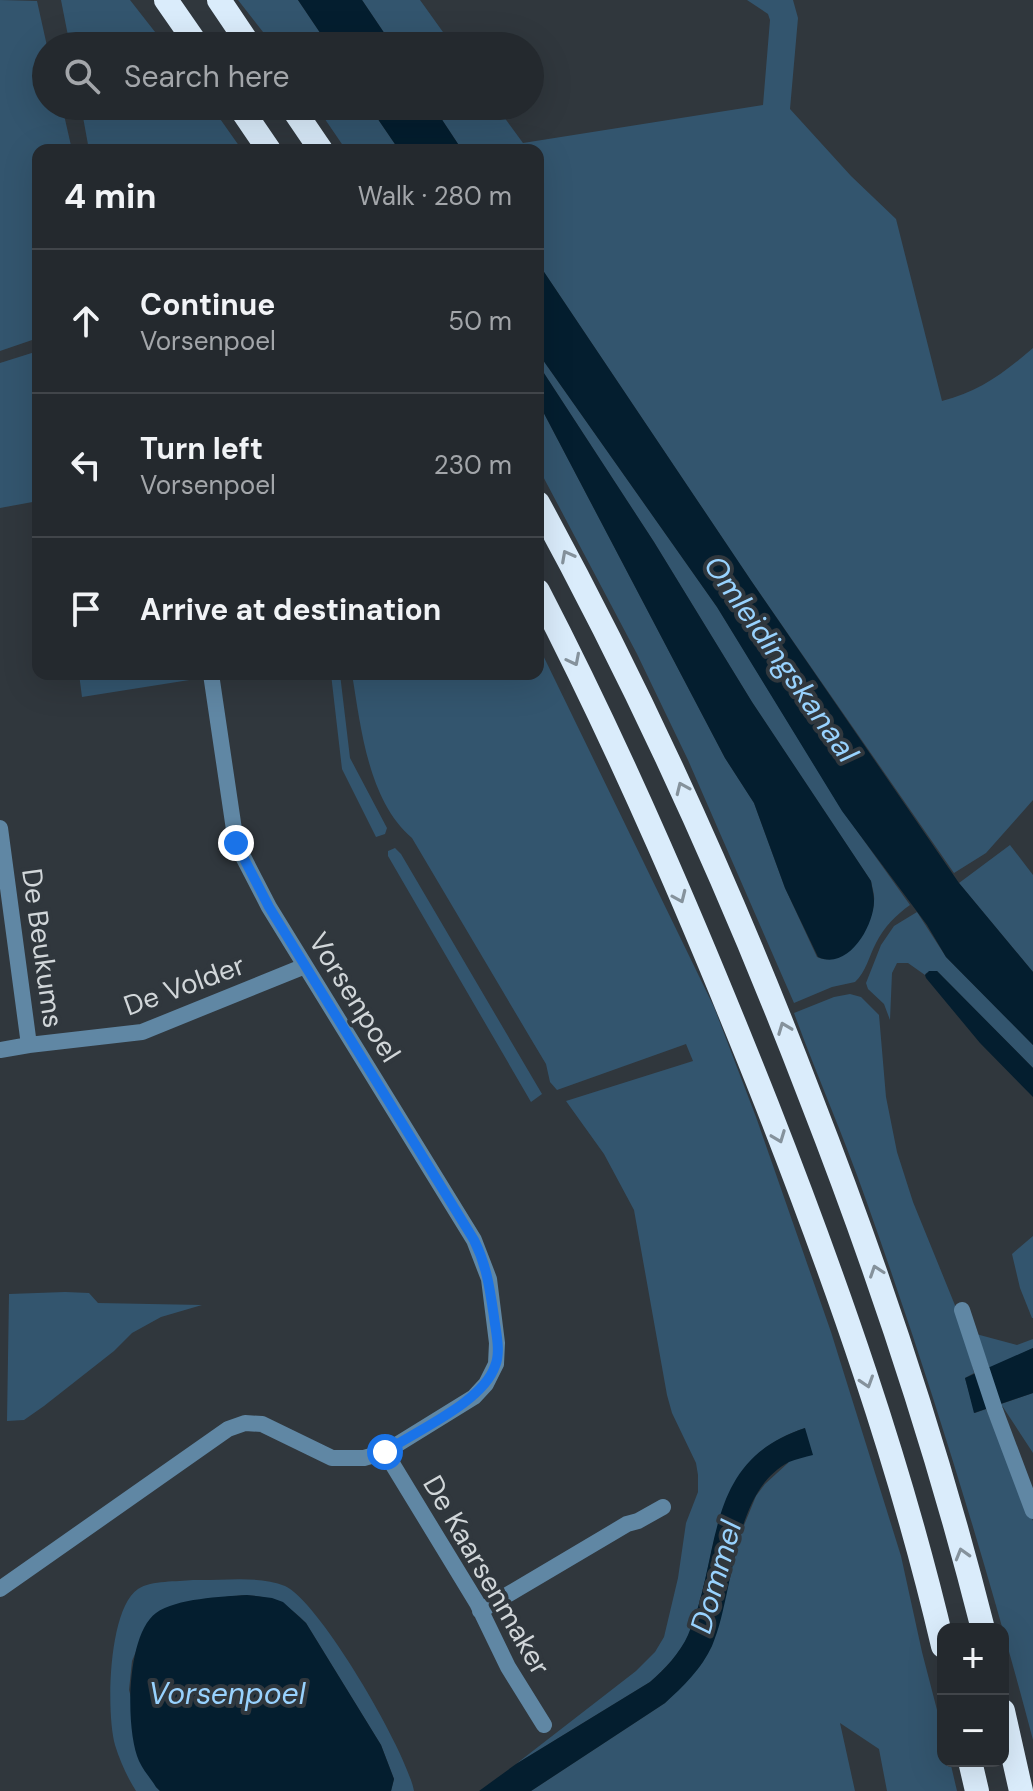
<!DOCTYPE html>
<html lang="en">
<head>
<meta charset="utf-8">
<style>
  body { margin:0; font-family:"DM Sans",sans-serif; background:#2c3136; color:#f1f3f6 }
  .controls { position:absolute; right:24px; bottom:24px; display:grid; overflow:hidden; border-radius:16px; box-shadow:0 8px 32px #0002 }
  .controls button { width:72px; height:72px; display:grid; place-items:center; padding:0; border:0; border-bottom:2px solid #41454a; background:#24292e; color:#f1f3f6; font:40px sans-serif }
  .stop { position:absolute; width:24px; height:24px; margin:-18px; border:6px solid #1a73e8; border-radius:50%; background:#fff }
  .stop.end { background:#1a73e8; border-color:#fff; box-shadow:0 2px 8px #0008 }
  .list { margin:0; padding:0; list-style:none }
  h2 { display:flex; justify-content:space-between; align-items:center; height:104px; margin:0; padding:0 32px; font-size:34px }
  h2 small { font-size:26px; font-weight:400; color:#a3a6aa }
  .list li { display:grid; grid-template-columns:52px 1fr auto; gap:24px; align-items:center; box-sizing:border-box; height:144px; padding:0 32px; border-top:2px solid #41454a }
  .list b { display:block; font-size:30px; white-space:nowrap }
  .list p { margin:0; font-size:26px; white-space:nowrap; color:#a3a6aa }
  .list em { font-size:26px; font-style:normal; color:#a3a6aa }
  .icon { flex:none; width:44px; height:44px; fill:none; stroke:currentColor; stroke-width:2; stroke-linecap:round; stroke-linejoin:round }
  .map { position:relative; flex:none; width:1033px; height:1791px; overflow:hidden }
  .search { position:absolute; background:#24292e; box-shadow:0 8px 32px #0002; left:32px; top:32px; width:512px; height:88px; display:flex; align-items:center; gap:20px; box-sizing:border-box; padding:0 28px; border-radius:44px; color:#a3a6aa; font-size:30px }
  .panel { position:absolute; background:#24292e; box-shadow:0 8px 32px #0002; left:32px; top:144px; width:512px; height:536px; border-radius:16px }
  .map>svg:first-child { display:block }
</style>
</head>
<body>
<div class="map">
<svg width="1033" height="1791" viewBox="0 0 1033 1791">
  <rect width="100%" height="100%" fill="#30373d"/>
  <!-- green -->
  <path fill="#33556e" d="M 0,0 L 37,1 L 47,46 L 46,106 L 62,106 L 72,150 L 38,150 L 38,338 L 0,351 Z
    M 61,0 L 130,0 L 166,46 L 70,46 Z
    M 238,0 L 298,0 L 329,46 L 274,46 Z
    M 362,0 L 420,0 L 453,46 L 393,46 Z
    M 747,0 L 793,0 L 798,18 L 790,109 L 851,176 L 896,219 L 942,401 C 979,392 1004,373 1033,348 L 1033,800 L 986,853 L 954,873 L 752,582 L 538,263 L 538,150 L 462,150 L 433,106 L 496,106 L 523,143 L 763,105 L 770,20 L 768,14 Z
    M 81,106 L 211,106 L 242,150 L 89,150 Z
    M 316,106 L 369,106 L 399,150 L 346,150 Z
    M 38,351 L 38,501 L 0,508 L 0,363 Z
    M 538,353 L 717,607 L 842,810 L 910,905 C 896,915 884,927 876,943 C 869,956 866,972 855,982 L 832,987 L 794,1003 L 688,760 L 637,654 L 538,467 L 538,402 L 725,758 L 754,803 L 785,888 L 817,957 C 844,970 874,924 874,901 C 875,895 872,887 871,881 L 752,702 L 654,542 L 538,364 Z
    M 538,645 L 714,1007 L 756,1117 L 831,1332 L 901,1556 L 922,1652 L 943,1733 L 943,1761 L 950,1761 L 957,1791 L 887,1791 L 879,1749 L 840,1723 L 855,1791 L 531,1791 L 665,1703 L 700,1666 L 711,1647 L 740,1535 L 756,1496 L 765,1484 L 788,1463 L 805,1428 C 706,1460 721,1555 689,1634 C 681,1652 665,1669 650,1682 L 516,1764 L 636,1671 L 655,1652 L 664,1637 L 678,1578 L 686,1523 L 698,1492 L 698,1475 L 696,1463 L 672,1413 L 667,1395 L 634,1210 L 604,1154 L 566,1101 L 693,1061 L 686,1044 L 557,1090 L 550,1082 L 546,1064 L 531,1039 L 412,838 C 368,800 361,728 352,674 L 538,674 Z
    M 79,674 L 202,674 L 202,678 L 82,697 Z
    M 331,674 L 340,674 L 350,758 L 387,828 L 385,834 L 376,837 L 342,769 Z
    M 1010,845 L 1033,875 L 1033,972 L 959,883 Z
    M 395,848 L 401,854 L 542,1094 L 531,1102 L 388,856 L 388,851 Z
    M 917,912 L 946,957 L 1033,1045 L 1033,1068 L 937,971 L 926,973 L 925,975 L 908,963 L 897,963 L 892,973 L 890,1020 L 884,1004 L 868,989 L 866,983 L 881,945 L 894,926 Z
    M 850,994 L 861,997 L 879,1015 L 886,1097 L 897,1152 L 913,1202 L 963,1325 L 974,1373 L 965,1378 L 975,1413 L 986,1409 L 1033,1521 L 1033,1740 C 985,1558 929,1377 866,1200 C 844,1137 817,1076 794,1013 L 834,997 Z
    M 1033,1236 L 1033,1318 L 1032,1318 L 1020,1288 L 1012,1254 Z
    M 65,1292 L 89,1293 L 98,1303 L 202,1305 L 161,1317 L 132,1333 L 114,1351 L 44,1406 L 24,1420 L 7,1421 L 9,1294 Z
    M 976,1334 L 1017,1345 L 1033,1339 L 1033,1348 L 990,1369 Z
    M 1033,1393 L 1033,1453 L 1001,1404 Z
    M 193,1580 C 221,1581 258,1575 285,1586 C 320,1602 407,1752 414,1791 L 391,1791 L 394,1779 L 381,1745 L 306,1623 C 260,1572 200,1603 148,1623 L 132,1661 L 129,1690 L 156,1787 L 160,1791 L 136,1791 C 127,1777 120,1761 115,1745 C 106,1713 108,1609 138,1589 C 152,1580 177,1582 193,1580 Z"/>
  <!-- water -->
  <path fill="#041e2f" d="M 298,0 L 362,0 L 393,46 L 329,46 Z
    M 369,106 L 433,106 L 462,150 L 399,150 Z
    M 538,263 L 752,582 L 959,883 L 1033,972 L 1033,1045 L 946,957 L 927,925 L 842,811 L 717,607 L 538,353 Z
    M 538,364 L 654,542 L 752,702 L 871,881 C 872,888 874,895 874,901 C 874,926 848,971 818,957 L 785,888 L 754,803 L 725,758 L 538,402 Z
    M 929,971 L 937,971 L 941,975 L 1033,1068 L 1033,1097 L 980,1043 L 926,978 L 925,975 Z
    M 1033,1348 L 1033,1393 L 974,1413 L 965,1378 Z
    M 805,1428 L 813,1455 C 805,1457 796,1459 789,1462 C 731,1492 735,1593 712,1646 C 702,1668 683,1687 665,1703 L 531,1791 L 479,1791 L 516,1764 L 650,1682 C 665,1669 680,1653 688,1635 C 723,1555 701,1462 805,1428 Z
    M 247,1595 L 272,1598 L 283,1602 L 306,1623 L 381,1745 L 394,1779 L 391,1791 L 160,1791 L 156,1787 C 151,1779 143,1770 139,1761 C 125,1729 126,1635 156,1613 C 177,1598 221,1597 247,1595 Z"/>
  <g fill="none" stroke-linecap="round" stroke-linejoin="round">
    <!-- minor -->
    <path stroke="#6087a4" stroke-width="16" d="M 0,828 L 29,1045 L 0,1050
      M 29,1045 L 142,1032 L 305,966
      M 962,1310 L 995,1410 L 1033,1511
      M 385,1452 L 477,1603 L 508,1667 L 544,1725
      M 0,1589 L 228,1429 L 245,1423 L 262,1424 L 332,1458 L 364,1458 L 385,1452 L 474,1397 L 486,1384 L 496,1364 L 497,1343 L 489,1279 L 474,1240 L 269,907 L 236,843 L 211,674
      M 480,1611 L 627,1524 L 638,1521 L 663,1507"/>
    <!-- motorway -->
    <path stroke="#daecfb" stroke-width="24" d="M 166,0 L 198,46
      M 219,0 L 250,46
      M 239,106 L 269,150
      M 291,106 L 321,150
      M 538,503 C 643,695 732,892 810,1096 C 878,1270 937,1447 983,1629
      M 538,591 C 624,757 698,931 767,1105 C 836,1281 900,1462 943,1646
      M 1003,1711 L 1021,1791
      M 970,1761 L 977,1791"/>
  </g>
  <!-- one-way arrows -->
  <defs><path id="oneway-chevron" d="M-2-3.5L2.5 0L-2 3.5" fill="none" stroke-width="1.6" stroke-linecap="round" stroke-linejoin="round" transform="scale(2)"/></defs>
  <g stroke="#85929c">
    <use href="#oneway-chevron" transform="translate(567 556) rotate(-118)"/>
    <use href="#oneway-chevron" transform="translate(574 660) rotate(63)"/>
    <use href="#oneway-chevron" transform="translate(682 788) rotate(-114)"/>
    <use href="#oneway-chevron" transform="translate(680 897) rotate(66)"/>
    <use href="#oneway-chevron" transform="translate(784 1028) rotate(-111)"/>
    <use href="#oneway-chevron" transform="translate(779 1137) rotate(69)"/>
    <use href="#oneway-chevron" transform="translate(876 1271) rotate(-109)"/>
    <use href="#oneway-chevron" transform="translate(867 1382) rotate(72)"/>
    <use href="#oneway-chevron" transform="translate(962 1554) rotate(-106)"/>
  </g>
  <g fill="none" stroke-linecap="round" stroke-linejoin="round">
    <!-- route -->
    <path stroke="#1a73e8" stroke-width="10" d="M 236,843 L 269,907 L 474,1240 C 487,1266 490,1290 494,1317 C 496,1333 501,1352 495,1366 C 483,1402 417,1430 385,1452"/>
  </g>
  <g text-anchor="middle" stroke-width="8" stroke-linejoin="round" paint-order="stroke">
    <!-- street labels -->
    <g font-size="28" fill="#d1d6d9" stroke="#30373d">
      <text transform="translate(43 948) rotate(82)" y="10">De Beukums</text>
      <text transform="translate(184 985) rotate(-20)" y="10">De Volder</text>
      <text transform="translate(355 997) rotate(58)" y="10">Vorsenpoel</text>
      <text transform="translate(487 1575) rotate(60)" y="10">De Kaarsenmaker</text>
    </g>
    <!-- water labels -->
    <g font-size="30" font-style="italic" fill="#98d2fe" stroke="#30373d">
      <text transform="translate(781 659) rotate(55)" y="10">Omleidingskanaal</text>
      <text transform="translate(716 1577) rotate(-74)" y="10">Dommel</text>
      <text x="227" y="1704">Vorsenpoel</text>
    </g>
  </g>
</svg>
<div class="controls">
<button>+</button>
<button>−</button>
</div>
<div class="stop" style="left:385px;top:1452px"></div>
<div class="stop end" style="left:236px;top:843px"></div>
<div class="search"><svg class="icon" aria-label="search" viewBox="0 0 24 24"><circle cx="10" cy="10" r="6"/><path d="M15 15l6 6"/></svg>Search here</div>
<section class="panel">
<h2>4 min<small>Walk · 280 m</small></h2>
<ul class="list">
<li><svg class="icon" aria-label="ahead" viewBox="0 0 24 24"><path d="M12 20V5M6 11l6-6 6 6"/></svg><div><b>Continue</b><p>Vorsenpoel</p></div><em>50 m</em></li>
<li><svg class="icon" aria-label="left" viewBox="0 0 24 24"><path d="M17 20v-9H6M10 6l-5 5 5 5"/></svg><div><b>Turn left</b><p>Vorsenpoel</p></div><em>230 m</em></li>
<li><svg class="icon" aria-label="arrive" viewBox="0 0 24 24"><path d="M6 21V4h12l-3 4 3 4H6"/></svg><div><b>Arrive at destination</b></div></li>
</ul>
</section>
</div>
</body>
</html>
